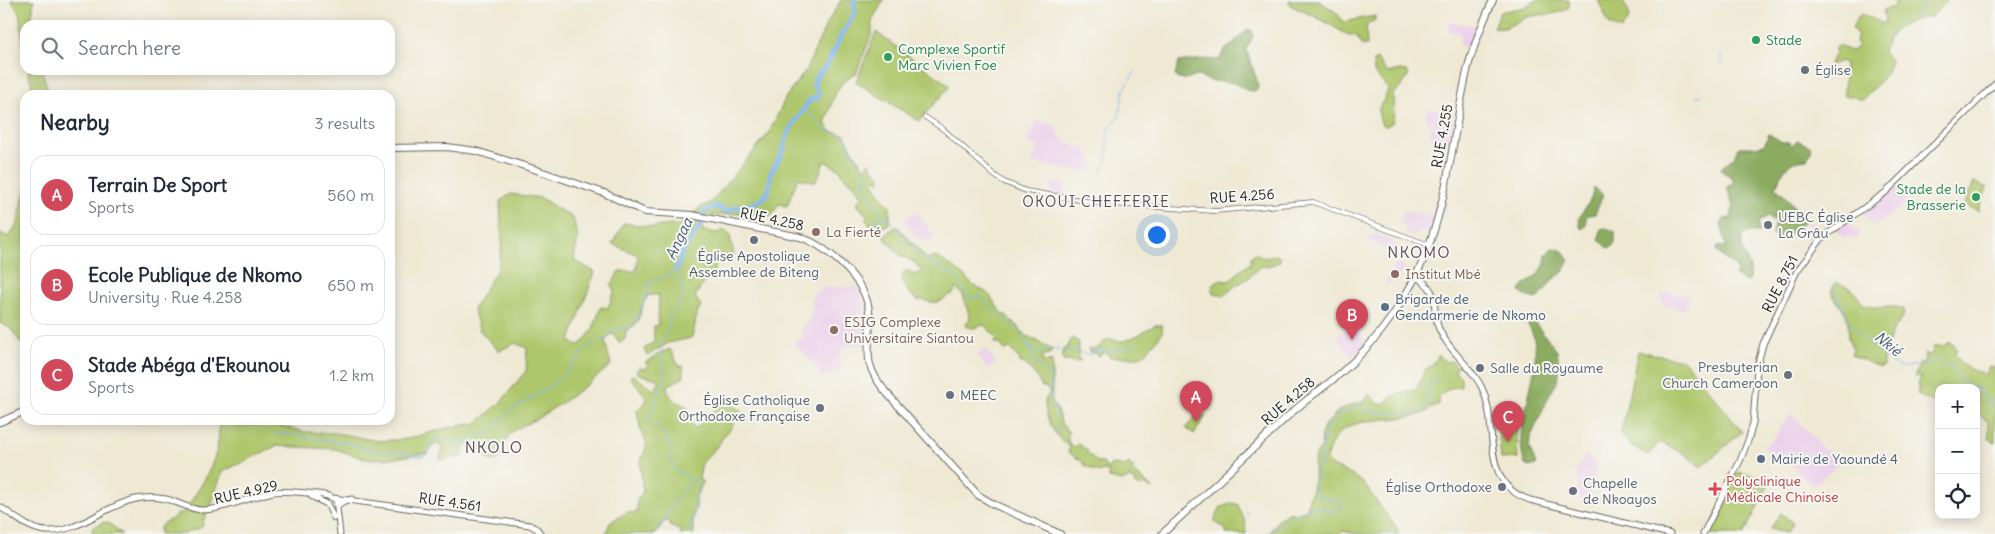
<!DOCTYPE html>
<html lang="en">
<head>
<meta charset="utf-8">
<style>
  body { margin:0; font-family:Delius,sans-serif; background:#f2f2f3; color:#1f2937 }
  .controls { position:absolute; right:15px; bottom:15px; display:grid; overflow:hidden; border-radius:10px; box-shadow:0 2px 12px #0003 }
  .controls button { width:45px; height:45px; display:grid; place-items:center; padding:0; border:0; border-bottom:1px solid #e0e1e3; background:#fff; color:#1f2937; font:25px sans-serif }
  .you { position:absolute; left:1156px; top:234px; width:18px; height:18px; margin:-12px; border:4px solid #fff; border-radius:50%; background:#1a73e8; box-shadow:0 0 0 8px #1a73e833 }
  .badge { display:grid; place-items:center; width:32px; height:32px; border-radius:50%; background:#d1495b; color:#fff; font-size:16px; font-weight:700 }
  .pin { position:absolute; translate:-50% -41px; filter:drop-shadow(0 1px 2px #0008) }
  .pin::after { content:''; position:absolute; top:26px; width:18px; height:15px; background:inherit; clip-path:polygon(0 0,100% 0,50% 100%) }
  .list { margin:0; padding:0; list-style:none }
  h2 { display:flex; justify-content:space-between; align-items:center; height:65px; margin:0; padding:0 20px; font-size:21px }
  h2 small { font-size:16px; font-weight:400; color:#747a83 }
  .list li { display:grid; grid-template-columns:32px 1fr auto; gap:15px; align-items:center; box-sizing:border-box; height:80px; margin:0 10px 10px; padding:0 10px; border:1px solid #e0e1e3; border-radius:15px }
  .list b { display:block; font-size:19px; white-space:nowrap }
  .list p { margin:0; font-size:16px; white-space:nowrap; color:#747a83 }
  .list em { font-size:16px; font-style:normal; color:#747a83 }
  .icon { flex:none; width:28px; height:28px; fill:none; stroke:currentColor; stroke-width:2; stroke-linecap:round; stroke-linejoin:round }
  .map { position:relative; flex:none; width:1995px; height:534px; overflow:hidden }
  .search { position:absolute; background:#fff; box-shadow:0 2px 12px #0003; left:20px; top:20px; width:375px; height:55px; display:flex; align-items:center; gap:12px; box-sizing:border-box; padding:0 18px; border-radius:15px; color:#747a83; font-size:19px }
  .panel { position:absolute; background:#fff; box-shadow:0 2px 12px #0003; left:20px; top:90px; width:375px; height:335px; border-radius:15px }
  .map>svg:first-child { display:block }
</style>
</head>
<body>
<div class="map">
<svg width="1995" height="534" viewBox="0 0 1995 534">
  <rect width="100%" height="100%" fill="#f6f6f2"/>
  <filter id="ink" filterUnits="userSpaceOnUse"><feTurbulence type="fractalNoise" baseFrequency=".02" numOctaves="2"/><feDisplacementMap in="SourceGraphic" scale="10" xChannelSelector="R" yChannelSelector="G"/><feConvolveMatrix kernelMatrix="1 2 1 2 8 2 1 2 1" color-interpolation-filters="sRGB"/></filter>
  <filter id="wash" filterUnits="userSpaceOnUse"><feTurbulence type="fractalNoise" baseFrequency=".0096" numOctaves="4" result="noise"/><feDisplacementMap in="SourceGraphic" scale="20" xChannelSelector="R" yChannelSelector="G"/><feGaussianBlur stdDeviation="1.12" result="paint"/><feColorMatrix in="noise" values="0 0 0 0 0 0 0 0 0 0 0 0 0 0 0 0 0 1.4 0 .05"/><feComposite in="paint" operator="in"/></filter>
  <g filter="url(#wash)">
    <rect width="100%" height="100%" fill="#efe9d4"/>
    <!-- built -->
    <path fill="#ecd1ea" d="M 1448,22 L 1478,26 L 1471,48 L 1460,46 L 1461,34 L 1449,31 Z
      M 1437,109 L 1444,110 L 1444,118 L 1453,118 L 1453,125 L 1450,143 L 1436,146 L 1431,136 L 1431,122 L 1426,121 L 1426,111 Z
      M 1038,120 L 1057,127 L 1059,135 L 1065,141 L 1074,146 L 1085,147 L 1091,159 L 1092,171 L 1066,170 L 1031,162 L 1039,147 L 1026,142 Z
      M 1051,182 L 1066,184 L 1064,195 L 1050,193 Z
      M 1899,184 L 1908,193 L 1906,194 L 1911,200 L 1874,227 L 1863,212 Z
      M 1440,203 L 1447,204 L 1447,209 L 1438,209 L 1429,235 L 1419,231 L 1415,237 L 1405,233 L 1406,226 L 1401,224 L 1401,214 L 1406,210 L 1432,216 L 1434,204 L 1439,204 Z
      M 916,212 L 923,224 L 926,223 L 935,238 L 923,243 L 919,236 L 916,238 L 904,219 Z
      M 1848,218 L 1849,225 L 1860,233 L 1857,239 L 1848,237 L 1844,238 L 1834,228 Z
      M 1810,220 L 1813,227 L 1818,225 L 1829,232 L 1813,248 L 1803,233 Z
      M 1376,233 L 1385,237 L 1399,246 L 1393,254 L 1367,239 Z
      M 1398,261 L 1406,270 L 1386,286 L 1385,282 Z
      M 828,287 L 857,287 L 865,307 L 866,334 L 864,334 L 864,345 L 843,346 L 838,359 L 842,368 L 821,377 L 817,368 L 794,343 L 802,338 L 803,327 L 811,316 L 813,293 Z
      M 1667,291 L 1690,297 L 1684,310 L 1662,305 L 1663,301 L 1660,300 L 1662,293 L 1666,295 Z
      M 1353,323 L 1367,342 L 1353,356 L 1346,349 L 1336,336 Z
      M 986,349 L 996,363 L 987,369 L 977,355 Z
      M 1790,413 L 1838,464 L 1814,486 L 1789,463 L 1763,447 L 1774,438 Z
      M 1586,454 L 1596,465 L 1589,500 L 1577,497 L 1578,480 L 1576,470 Z"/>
    <!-- green -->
    <path fill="#afc76c" stroke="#667244" d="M 11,0 L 34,0 L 31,25 L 25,25 L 25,57 L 19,13 Z
      M 841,0 L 884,0 L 872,20 L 872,33 L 856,74 C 834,82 833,104 825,123 L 830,131 L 845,135 L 854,153 L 864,167 L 866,168 L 869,162 L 874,170 L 882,179 L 879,182 L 875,179 L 872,182 L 883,199 L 890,206 L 890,223 L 882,228 L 869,224 L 866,219 L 868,217 L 856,203 L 863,198 L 854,185 L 841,174 L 842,171 L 824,161 L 819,176 L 815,182 L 798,178 L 787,206 L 779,204 L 771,216 L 741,213 L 713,216 L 694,214 L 699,208 L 711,202 L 769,133 L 786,97 L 806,70 L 826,25 Z
      M 1289,0 L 1317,0 L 1336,12 L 1343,22 L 1375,16 L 1375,20 L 1368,24 L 1366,28 L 1367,45 L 1361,45 L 1357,36 L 1346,34 L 1324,21 L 1290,5 Z
      M 1535,0 L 1569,0 L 1569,7 C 1558,16 1544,14 1531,16 C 1517,19 1508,31 1494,28 L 1500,12 L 1525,7 Z
      M 1598,0 L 1622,1 L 1628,10 L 1629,19 L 1621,30 L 1609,24 Z
      M 1893,0 L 1947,0 L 1931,17 C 1908,19 1890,28 1883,52 L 1891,62 L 1886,74 L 1864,99 L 1862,100 L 1852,96 L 1846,97 L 1844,93 L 1845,64 L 1841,61 L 1831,65 L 1830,63 L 1836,53 L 1834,48 L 1838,45 L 1850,51 L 1854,50 L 1858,45 L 1856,41 L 1858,36 L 1852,28 L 1858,17 L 1862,14 L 1884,24 L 1885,19 L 1883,10 L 1894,7 L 1896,4 Z
      M 876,32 L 950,86 L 919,121 L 856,82 Z
      M 1377,59 L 1387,73 L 1400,70 L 1406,71 L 1409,75 L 1401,87 L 1393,94 L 1394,114 L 1392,123 L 1386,126 L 1382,125 C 1373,104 1385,105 1388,89 L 1374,72 L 1373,61 Z
      M 28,70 L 42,70 L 49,95 L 34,95 Z
      M 1974,182 L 1987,188 L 1978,211 L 1964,205 Z
      M 25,189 L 25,345 L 21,343 L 10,328 L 0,323 L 0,233 L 9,237 L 18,223 Z
      M 511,194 L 541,198 L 573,218 L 578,237 L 574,260 L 595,272 L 570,340 L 575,345 L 580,345 L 592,331 L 601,307 L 608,308 L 615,289 L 611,286 L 619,271 L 636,271 L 638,255 L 612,244 L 624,223 L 653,227 L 692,223 L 693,218 L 703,220 L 703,231 L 717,233 L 725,230 L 730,234 C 730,242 734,248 733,256 L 717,261 L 713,274 L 704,282 L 695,297 L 701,306 C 693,316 697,328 691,338 L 668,343 L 647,356 L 644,349 L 654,342 L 654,326 L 658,325 L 659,295 L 649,295 L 645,300 L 637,323 L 626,331 L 625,339 L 620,343 L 612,333 L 605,341 L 611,365 C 590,383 567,400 543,415 C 535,421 516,427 510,434 C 504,441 505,456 496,460 C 484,465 482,444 469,444 L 464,449 L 463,456 L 440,460 L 442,447 L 435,443 L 428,453 L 387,459 L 365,459 L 335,449 L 276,446 L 222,472 L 212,503 L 203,522 L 203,526 C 197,531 191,529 185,534 L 160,534 C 158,520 170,523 178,514 L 182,514 C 201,487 224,455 218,420 L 233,420 L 237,427 L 268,423 L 305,432 L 336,433 L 379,441 L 407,439 L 447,428 L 477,423 L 500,403 L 526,371 L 527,348 L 515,343 L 499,351 L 480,331 L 473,309 L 498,268 L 502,244 L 500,201 Z
      M 897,226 L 927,259 L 937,257 L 958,271 L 974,286 L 988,293 L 1002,314 L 1006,315 L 1027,336 L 1051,348 L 1051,353 L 1042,356 L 1044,363 L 1052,361 L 1052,402 L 1053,407 L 1056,407 L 1061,423 L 1069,433 L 1067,435 L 1069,444 L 1075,447 L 1079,444 L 1088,451 L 1087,453 L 1096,461 L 1104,464 L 1105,467 L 1109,468 L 1111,464 L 1124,467 L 1128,463 L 1134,468 L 1132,471 C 1138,477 1148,482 1152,489 L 1144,484 L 1141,487 L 1134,484 L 1136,481 L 1130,478 L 1122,481 L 1109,478 L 1108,471 L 1102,470 L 1100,473 L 1084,465 L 1084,463 L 1068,452 L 1070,447 C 1055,438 1044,418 1045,400 L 1050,393 L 1047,388 L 1041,386 L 1037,377 L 1024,363 L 1020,363 L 1020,360 L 1010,348 L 1005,350 L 1000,344 L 994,342 L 997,338 L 984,325 L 973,328 L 965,326 L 970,318 L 963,295 L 956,288 L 953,294 C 947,295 945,300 938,302 C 932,304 924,299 917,300 L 909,293 L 902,280 L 904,272 L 907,270 L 915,275 L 922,271 L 914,262 L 900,255 L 884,238 L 884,235 Z
      M 1255,253 L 1264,258 C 1270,256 1276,253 1281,258 L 1279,262 L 1268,266 L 1259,267 L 1250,277 L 1234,287 L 1225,295 L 1213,294 L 1212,288 L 1214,283 L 1219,280 L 1229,281 L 1245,266 L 1250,264 L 1251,257 Z
      M 1835,283 C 1840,284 1849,286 1853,290 C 1859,296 1860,304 1869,306 C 1881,310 1892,304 1904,309 L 1903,317 L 1891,334 L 1885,357 L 1883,359 L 1883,367 L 1878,367 L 1851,354 L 1852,348 L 1848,338 C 1850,313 1844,313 1831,292 Z
      M 1155,325 L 1162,325 L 1162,332 L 1160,336 L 1144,355 L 1140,357 L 1110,357 L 1106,352 L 1098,356 L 1096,353 L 1090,353 L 1089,349 L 1098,348 C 1112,331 1114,345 1127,340 C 1137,336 1146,331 1155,325 Z
      M 1072,338 L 1079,342 L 1078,352 L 1080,362 L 1063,361 L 1063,349 L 1067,348 Z
      M 1950,342 L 1957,348 L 1955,355 C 1967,370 1968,369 1986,374 L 1989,366 L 1995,367 L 1995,444 L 1989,438 L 1988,422 L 1976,412 L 1976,388 L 1939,388 L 1939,402 L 1931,401 L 1918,395 L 1918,385 L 1921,377 L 1918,375 L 1916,378 L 1915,374 L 1918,370 L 1919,364 L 1924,363 L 1925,353 L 1928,356 L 1932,353 L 1934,346 L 1944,346 Z
      M 670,349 L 679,366 L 683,366 L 684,377 L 667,386 C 669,400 675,401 687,407 L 692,425 L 696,428 L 721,404 L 728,403 L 741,411 L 729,431 L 723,436 L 720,443 L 702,463 L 699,478 L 703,483 L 695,498 L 696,507 L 692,518 L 694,534 L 680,534 L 680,530 L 669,526 L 670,522 L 664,521 L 656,534 L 606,534 L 610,522 L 628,512 L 637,513 L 637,500 L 643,492 L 640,463 L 646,449 L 646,441 L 641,432 L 637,410 L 644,405 L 647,398 L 630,377 L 633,375 L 654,390 L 660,380 L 639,374 L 636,371 L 640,367 L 645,369 L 648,366 L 645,363 L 660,353 Z
      M 1638,351 L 1682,360 L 1688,364 L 1742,432 L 1701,467 L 1683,453 L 1660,442 L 1648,455 L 1632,446 L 1621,434 Z
      M 1439,355 L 1445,362 L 1452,361 L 1456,366 L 1455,371 L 1461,377 L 1461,387 C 1453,385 1444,391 1439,398 L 1439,404 C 1432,407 1426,413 1419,415 C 1390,423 1344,412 1330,447 C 1327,454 1326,458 1330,465 L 1348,473 L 1363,483 L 1398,530 L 1398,534 L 1357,534 L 1342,531 L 1339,534 L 1268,534 L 1279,519 L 1290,512 L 1295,514 L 1306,511 C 1308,501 1312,491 1314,480 C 1316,467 1310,457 1322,448 L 1321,435 L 1325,424 C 1332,421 1333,414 1340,410 C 1342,409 1359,402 1362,402 L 1369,394 L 1379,404 L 1385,403 L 1391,396 L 1417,389 L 1425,370 L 1431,366 Z
      M 1201,413 L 1206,416 L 1194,434 L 1186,428 L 1197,414 L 1199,415 Z
      M 1516,426 L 1518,458 L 1501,459 L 1498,427 Z
      M 1738,472 L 1771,480 L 1744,534 L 1707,534 Z
      M 1233,503 L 1238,505 L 1245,522 L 1246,534 L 1227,534 L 1225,528 L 1215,522 L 1215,518 L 1221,507 Z
      M 1781,513 L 1793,523 L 1786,533 L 1770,529 Z
      M 104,522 L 109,523 L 122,534 L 93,534 L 92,528 Z"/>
    <!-- forest -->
    <path fill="#8bac60" stroke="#54643e" d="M 1248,29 L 1252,31 L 1253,37 L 1246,49 L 1257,80 L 1258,88 L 1254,91 L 1247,90 L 1234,83 L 1211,81 L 1198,76 L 1185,79 L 1178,79 L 1175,75 L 1179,62 L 1204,59 L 1219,60 C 1222,57 1222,52 1225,50 C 1233,44 1241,36 1248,29 Z
      M 1769,134 L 1782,142 L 1790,142 L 1791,146 L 1797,140 L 1811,147 L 1811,153 L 1807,159 C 1788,160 1782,171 1776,188 L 1789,200 L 1805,222 L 1779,242 L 1772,234 L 1775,223 L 1768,216 L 1758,222 L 1759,232 L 1745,232 C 1736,244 1747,257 1750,269 C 1751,273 1749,277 1748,281 L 1745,282 L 1735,275 L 1738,271 C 1733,262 1722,260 1717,251 L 1718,246 L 1724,247 L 1726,245 L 1721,223 L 1724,219 L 1731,218 L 1733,206 L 1727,187 L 1733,183 L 1733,178 L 1723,172 L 1721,168 L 1734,157 L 1739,147 L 1754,147 L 1764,145 Z
      M 1594,187 L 1603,195 L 1595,214 L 1588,215 L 1586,217 L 1586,226 L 1582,229 L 1580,227 L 1579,218 L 1591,199 Z
      M 1605,228 L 1615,231 L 1615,242 L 1611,248 L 1607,247 L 1599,239 L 1601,229 Z
      M 1552,248 C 1562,249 1566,252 1569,262 L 1562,273 L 1552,280 L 1540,297 L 1535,299 L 1523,295 L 1520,292 L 1521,288 C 1534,278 1546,271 1546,254 Z
      M 1530,321 L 1534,322 L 1557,351 L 1560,368 L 1557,382 L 1547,400 L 1530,439 L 1529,447 L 1537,465 L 1529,467 L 1525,465 C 1521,453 1520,439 1522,427 C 1526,398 1546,350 1528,325 Z"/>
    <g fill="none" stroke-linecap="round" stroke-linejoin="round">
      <!-- stream -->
      <path stroke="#86b8f3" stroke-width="1" d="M 1915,17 L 1923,0
        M 1721,56 L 1722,63
        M 1696,97 L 1702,95
        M 805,109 L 827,131 L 844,135 L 846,137 L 852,152 L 868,174 L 862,178 C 867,194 875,211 890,219 L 919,255 L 957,278 L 970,299 L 979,296 L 983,298 L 992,308 L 1016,328 L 1023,337 L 1027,346 L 1040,353 L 1048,348 L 1056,350 L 1072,350 L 1089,355 L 1092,351 L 1111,352 L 1135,344
        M 1101,173 L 1107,161 L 1108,130 L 1119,116 L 1124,90 L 1135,71
        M 877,217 L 881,221 L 885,216
        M 874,219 L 878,223 L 875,226
        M 1833,287 L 1851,325 L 1887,360 L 1901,367 L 1927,365 L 1936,358 L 1950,367 L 1963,383 L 1976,388
        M 1027,343 L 1030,345
        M 1028,347 L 1035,360 L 1036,367 L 1043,368 L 1048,372 C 1053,387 1049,403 1056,416
        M 1977,388 L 1985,399 L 1995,405
        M 1055,431 L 1061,428
        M 273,434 L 292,435 L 348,443 L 368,450 L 405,453 L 419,457 L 428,454 L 432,439 L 436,437 L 455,443 L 463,443 L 470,442 L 480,435 C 491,437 503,416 512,410 C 527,399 550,389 563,376 C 573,366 579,352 592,344 C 596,342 602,342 606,339 C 609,338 609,336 610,333 C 615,328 622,329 628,329 L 636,320 L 647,294 L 649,283 L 660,279 L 676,270 C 677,278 684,285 683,292 C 683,308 666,307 670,328 L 660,343 L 665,378 L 648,419 C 656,426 667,432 667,443 L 672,447 L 670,459 L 675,470 L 699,483 L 700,486 L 696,493 L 697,507 L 695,509 L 693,525 L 690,526 L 688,531 L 691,534
        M 1247,510 L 1247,514
        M 655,534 L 675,501 L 691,481
        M 1268,534 C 1276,526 1305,506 1316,507 C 1322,507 1329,511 1335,512 L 1343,506 L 1337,499 L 1330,499 L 1318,497 L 1314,490 L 1313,483 L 1317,475 L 1325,433 L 1333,418 L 1361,405 L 1373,412 L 1413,414 L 1428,406 L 1429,386 L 1439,377"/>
      <!-- river -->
      <path stroke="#86b8f3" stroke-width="4.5" d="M 676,270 L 682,253 L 700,226 L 704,211 L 716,206 C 732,216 723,209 739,207 C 751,205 766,202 769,188 C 770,183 769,178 771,173 C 774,166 779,160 782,153 C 785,147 785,140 788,134 C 793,122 804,111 810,99 L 817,99 L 819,94 L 814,85 L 816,77 L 827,65 L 840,38 L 855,13 L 854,0"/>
    </g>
  </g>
  <g filter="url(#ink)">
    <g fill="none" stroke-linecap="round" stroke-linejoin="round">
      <defs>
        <path id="minor" d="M 925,117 L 943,129 L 994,175 L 1004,182 L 1026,191 L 1098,203 L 1215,211 L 1313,202 L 1429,245"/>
        <path id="major" d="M 1416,277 C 1442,291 1430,306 1439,329 C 1449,352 1472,366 1482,388 C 1500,427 1478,483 1530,500 L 1670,534
          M 311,496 L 327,504 L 334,518
          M 333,498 L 530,525 L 537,529 L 541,534
          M 337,506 L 344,501 L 352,499
          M 0,507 C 15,516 28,530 47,531 C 79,533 105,505 136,499 C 146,497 156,497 166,499 C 179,502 189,510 203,510 C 225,509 247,498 269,493 C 281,490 295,492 307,493 C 316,494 329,494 336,500 L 340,534
          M 1703,534 L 1740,461 L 1749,438 L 1753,423 L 1757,367 L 1763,344 L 1797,271 L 1822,238 L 1886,192 L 1995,84"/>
        <path id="highway" d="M 390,148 L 447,147 L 476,151 L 531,168 L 604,193 L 645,212 L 692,215 L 800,237 C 827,246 866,280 869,311 C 873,347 858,358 885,391 L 978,495 L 993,504 L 1060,534
          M 0,422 L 25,411
          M 1162,534 C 1205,495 1247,454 1289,415 C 1306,399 1325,387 1342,372 C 1381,338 1412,293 1429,245 C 1450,188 1454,126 1468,67 C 1474,44 1483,22 1493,0"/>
      </defs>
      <!-- minor casing -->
      <use href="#minor" stroke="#66645c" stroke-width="5.5"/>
      <!-- major casing -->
      <use href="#major" stroke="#66645c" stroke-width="7"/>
      <!-- highway casing -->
      <use href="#highway" stroke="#66645c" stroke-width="8"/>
      <!-- minor -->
      <use href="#minor" stroke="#fff" stroke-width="4"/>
      <!-- major -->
      <use href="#major" stroke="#fff" stroke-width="5"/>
      <!-- highway -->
      <use href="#highway" stroke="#fff" stroke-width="6"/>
    </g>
  </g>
  <!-- markers -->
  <g fill="#2e9e5b" stroke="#f6f6f2" stroke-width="2">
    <circle cx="1756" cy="40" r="5"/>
    <circle cx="888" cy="57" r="5"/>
    <circle cx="1976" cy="197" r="5"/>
  </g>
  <g fill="#6b7280" stroke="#f6f6f2" stroke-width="2">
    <circle cx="1805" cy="70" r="5"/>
    <circle cx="1768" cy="225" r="5"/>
    <circle cx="754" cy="240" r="5"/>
    <circle cx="1480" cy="368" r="5"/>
    <circle cx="1788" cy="375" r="5"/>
    <circle cx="950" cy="395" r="5"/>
    <circle cx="820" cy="408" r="5"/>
    <circle cx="1502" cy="487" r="5"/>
    <circle cx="1573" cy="491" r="5"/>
  </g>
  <g fill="#8d6e63" stroke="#f6f6f2" stroke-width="2">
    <circle cx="816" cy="232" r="5"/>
    <circle cx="1395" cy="274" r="5"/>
    <circle cx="834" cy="330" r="5"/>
  </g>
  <g fill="#5c6f8a" stroke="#f6f6f2" stroke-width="2">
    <circle cx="1385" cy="307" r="5"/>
    <circle cx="1761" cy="459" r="5"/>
  </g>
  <path fill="#e0444e" stroke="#f6f6f2" stroke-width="2" d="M1712.5 481.5h5v5h5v5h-5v5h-5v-5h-5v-5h5z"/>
  <g text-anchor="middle" stroke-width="4" stroke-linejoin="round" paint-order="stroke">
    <!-- leisure labels -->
    <g font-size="14" fill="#27864d" stroke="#f6f6f2" text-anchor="start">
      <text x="1766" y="45">Stade</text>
      <text x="898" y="54">Complexe Sportif<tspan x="898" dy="16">Marc Vivien Foe</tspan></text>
      <text x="1966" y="194" text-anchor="end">Stade de la<tspan x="1966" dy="16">Brasserie</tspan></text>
    </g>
    <!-- worship labels -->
    <g font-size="14" fill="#5b616d" stroke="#f6f6f2" text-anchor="start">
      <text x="1815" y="75">Église</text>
      <text x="1778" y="222">UEBC Église<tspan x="1778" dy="16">La Grâu</tspan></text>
      <text x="754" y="261" text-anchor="middle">Église Apostolique<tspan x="754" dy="16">Assemblee de Biteng</tspan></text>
      <text x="1778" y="372" text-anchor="end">Presbyterian<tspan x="1778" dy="16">Church Cameroon</tspan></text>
      <text x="1490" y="373">Salle du Royaume</text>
      <text x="960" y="400">MEEC</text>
      <text x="810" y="405" text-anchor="end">Église Catholique<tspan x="810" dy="16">Orthodoxe Française</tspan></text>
      <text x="1583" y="488">Chapelle<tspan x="1583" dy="16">de Nkoayos</tspan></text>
      <text x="1492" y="492" text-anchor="end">Église Orthodoxe</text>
    </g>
    <!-- street labels -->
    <g font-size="14" fill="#1c1c1c" stroke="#f6f6f2">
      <text transform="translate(1442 136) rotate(-80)" y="5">RUE 4.255</text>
      <text transform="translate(1242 196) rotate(-4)" y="5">RUE 4.256</text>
      <text transform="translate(772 219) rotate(12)" y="5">RUE 4.258</text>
      <text transform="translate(1780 284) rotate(-63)" y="5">RUE 8.751</text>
      <text transform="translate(1288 401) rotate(-41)" y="5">RUE 4.258</text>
      <text transform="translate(246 492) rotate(-13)" y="5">RUE 4.929</text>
      <text transform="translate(450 502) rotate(8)" y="5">RUE 4.561</text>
    </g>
    <!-- education labels -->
    <g font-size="14" fill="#785e54" stroke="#f6f6f2" text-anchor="start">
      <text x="826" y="237">La Fierté</text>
      <text x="1405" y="279">Institut Mbé</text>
      <text x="844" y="327">ESIG Complexe<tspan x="844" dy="16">Universitaire Siantou</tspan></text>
    </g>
    <!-- service labels -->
    <g font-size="14" fill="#4e5e75" stroke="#f6f6f2" text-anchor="start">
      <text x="1395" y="304">Brigarde de<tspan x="1395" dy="16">Gendarmerie de Nkomo</tspan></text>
      <text x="1771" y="464">Mairie de Yaoundé 4</text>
    </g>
    <!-- health labels -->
    <g font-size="14" fill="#be3a42" stroke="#f6f6f2" text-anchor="start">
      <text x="1726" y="486">Polyclinique<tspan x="1726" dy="16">Médicale Chinoise</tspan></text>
    </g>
    <!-- neighbourhood labels -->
    <g font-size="15" letter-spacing="1" fill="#5e4e58" stroke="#f6f6f2">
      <text x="1096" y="207">OKOUI CHEFFERIE</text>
    </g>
    <!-- water labels -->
    <g font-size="15" font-style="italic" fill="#465a72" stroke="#f6f6f2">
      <text transform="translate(679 239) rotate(-65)" y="5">Angaa</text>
      <text transform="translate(1888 344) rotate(39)" y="5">Nkié</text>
    </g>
    <!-- quarter labels -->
    <g font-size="16" letter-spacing="1" fill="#5e4e58" stroke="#f6f6f2">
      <text x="1419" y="258">NKOMO</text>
      <text x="494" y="453">NKOLO</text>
    </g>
  </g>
</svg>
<div class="controls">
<button>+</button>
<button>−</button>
<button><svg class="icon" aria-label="locate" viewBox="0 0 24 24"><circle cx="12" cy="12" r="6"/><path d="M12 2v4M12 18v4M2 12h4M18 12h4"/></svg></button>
</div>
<div class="you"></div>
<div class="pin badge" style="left:1196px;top:422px">A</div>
<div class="pin badge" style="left:1352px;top:340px">B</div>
<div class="pin badge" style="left:1508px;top:442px">C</div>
<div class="search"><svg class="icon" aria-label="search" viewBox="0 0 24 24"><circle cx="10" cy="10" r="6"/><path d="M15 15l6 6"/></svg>Search here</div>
<section class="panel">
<h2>Nearby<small>3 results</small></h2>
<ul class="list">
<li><span class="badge">A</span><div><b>Terrain De Sport</b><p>Sports</p></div><em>560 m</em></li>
<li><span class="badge">B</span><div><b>Ecole Publique de Nkomo</b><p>University · Rue 4.258</p></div><em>650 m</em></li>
<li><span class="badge">C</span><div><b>Stade Abéga d'Ekounou</b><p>Sports</p></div><em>1.2 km</em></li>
</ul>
</section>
</div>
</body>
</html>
